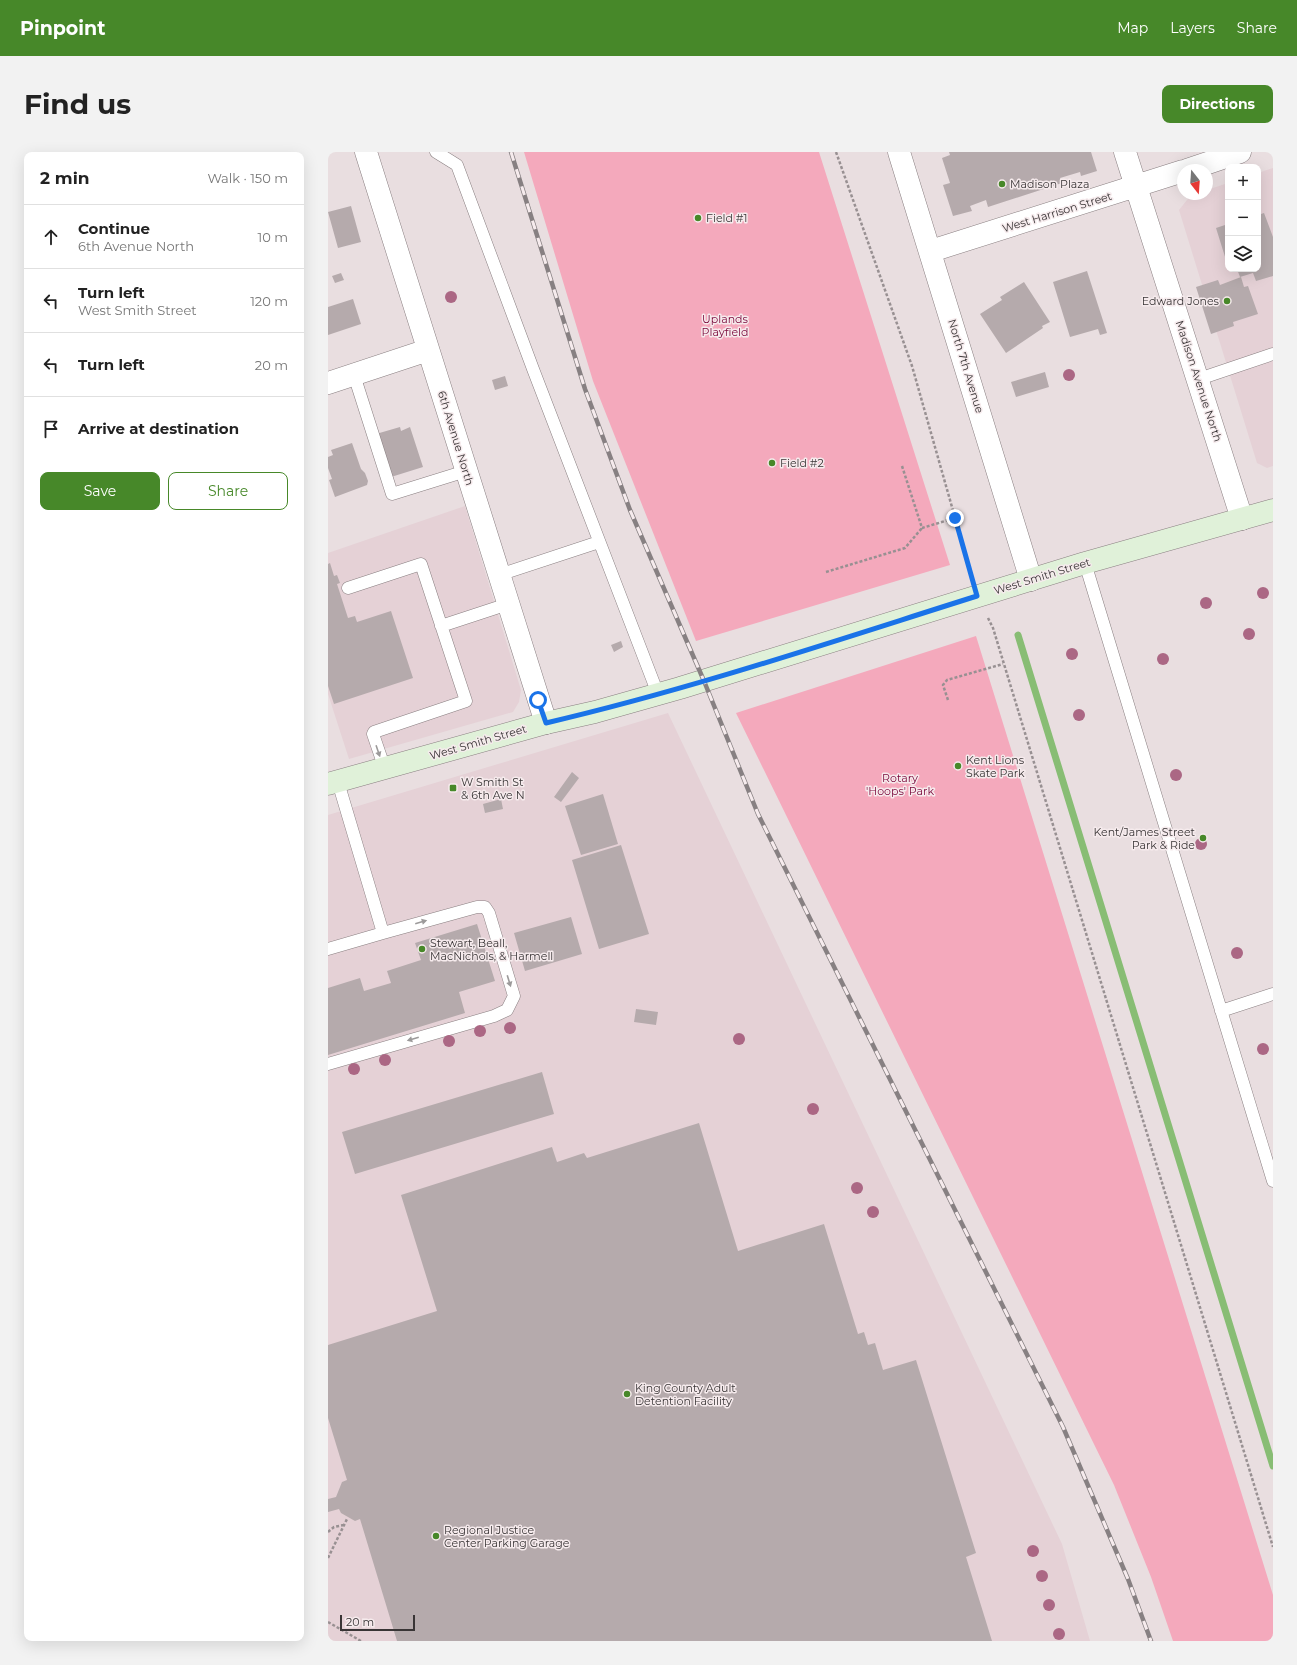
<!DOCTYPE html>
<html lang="en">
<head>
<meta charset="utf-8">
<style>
  body { margin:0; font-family:Montserrat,sans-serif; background:#f2f2f2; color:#222 }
  .controls { position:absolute; right:12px; top:12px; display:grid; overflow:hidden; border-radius:8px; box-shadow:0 4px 16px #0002 }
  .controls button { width:36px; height:36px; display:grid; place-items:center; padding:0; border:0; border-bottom:1px solid #e0e0e0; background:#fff; color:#222; font:20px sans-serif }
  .compass { position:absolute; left:849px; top:12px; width:36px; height:36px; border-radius:50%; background:#fff; box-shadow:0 4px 16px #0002; rotate:163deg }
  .scale { position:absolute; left:12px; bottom:10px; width:75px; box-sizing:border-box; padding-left:4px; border:2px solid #393536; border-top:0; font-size:11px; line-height:14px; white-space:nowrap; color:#393536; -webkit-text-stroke:3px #f6ebed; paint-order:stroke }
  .stop { position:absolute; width:12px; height:12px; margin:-9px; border:3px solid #1a73e8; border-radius:50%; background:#fff }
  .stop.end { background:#1a73e8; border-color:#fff; box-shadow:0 1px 4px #0008 }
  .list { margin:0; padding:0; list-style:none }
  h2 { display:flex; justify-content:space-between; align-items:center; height:52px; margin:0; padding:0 16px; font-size:17px }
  h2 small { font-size:13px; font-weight:400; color:#767676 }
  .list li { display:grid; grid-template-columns:26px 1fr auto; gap:12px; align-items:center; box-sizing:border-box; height:64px; padding:0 16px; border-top:1px solid #e0e0e0 }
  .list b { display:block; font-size:15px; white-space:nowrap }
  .list p { margin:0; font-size:13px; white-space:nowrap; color:#767676 }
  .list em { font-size:13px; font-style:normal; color:#767676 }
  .actions { display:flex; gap:8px; padding:12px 16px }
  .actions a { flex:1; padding:9px 0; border:1px solid #478829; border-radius:8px; text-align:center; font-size:14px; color:#478829 }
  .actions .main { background:#478829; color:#fff }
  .icon { flex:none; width:22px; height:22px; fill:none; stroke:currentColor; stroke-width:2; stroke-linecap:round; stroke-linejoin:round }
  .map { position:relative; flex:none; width:945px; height:1489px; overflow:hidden; border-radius:8px }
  header { display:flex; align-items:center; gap:24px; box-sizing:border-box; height:56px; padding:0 20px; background:#478829; color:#fff }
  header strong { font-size:19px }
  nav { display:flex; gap:22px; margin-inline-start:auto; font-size:14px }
  .intro { display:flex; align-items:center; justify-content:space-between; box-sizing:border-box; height:96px; padding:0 24px }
  h1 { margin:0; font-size:28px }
  .button { padding:10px 18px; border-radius:8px; background:#478829; color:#fff; font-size:14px; font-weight:700 }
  main { display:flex; gap:24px; padding:0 24px }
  aside { flex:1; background:#fff; border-radius:8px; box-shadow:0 4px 16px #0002 }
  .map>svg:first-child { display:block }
</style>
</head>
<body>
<header>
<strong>Pinpoint</strong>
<nav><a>Map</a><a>Layers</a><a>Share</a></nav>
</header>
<div class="intro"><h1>Find us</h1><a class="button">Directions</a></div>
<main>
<aside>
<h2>2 min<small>Walk · 150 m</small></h2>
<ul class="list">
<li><svg class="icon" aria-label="ahead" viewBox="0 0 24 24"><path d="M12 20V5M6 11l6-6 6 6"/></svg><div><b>Continue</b><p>6th Avenue North</p></div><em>10 m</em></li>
<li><svg class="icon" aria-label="left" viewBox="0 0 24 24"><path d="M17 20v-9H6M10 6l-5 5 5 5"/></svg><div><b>Turn left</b><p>West Smith Street</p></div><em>120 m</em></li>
<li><svg class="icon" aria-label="left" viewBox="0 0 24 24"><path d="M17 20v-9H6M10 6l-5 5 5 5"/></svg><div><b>Turn left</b></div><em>20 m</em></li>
<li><svg class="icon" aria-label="arrive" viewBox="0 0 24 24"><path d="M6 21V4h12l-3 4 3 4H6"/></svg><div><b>Arrive at destination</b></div></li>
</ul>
<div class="actions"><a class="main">Save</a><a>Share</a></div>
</aside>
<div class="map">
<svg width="945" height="1489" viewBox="0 0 945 1489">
  <rect width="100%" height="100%" fill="#e9dee0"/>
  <!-- built -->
  <path fill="#e5d1d6" d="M 945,16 L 945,314 L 939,316 L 929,311 L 851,58 L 863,43 L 879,42 L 879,38 L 900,31 L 900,117 L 930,117 L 930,21 Z
    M 137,354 L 193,538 L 191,550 L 185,560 L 21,607 L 0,542 L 0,401 Z
    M 340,561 L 734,1392 L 762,1489 L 0,1489 L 0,663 Z"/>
  <!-- green -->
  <path fill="#f4a9bc" d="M 196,0 L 491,0 L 622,413 L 368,489 L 265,229 Z
    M 648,484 L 945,1443 L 945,1489 L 845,1489 L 823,1425 L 786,1333 L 408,561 Z"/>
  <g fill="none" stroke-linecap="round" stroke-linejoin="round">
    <!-- stream -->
    <path stroke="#88bd74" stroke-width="7" d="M 690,483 L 945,1314"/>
  </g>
  <!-- building -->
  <path fill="#b5aaac" d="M 621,0 L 763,0 L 769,19 L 753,24 L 752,20 L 732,26 L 734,31 L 660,55 L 658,48 L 642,54 L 644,59 L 625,64 L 615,33 L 622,31 L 614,6 L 622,3 Z
    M 23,54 L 33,90 L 10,96 L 0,60 Z
    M 936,61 L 945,85 L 945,124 L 928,129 L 925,121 L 912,125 L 909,117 L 930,117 L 930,63 Z
    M 900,72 L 900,107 L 898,108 L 888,76 Z
    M 759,119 L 779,181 L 772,183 L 770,177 L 742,185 L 725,130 Z
    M 13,121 L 16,128 L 7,131 L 4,124 Z
    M 913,125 L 916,135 L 920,134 L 930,162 L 905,170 L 906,174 L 883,182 L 868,135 L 890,128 L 892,133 Z
    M 696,130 L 722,170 L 714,174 L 715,176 L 678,201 L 652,162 L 674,148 L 672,145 Z
    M 25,147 L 33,172 L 0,183 L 0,155 Z
    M 717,220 L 721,235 L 688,245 L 683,230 Z
    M 177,224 L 180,234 L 167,238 L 164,228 Z
    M 72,275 L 73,279 L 82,275 L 95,315 L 63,325 L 48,282 Z
    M 24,291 L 33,317 L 37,321 L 40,329 L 39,333 L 7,345 L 1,328 L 4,327 L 0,316 L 0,305 L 5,303 L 3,298 Z
    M 2,411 L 6,424 L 9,423 L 12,431 L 9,432 L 20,466 L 27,464 L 29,470 L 63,459 L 85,526 L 6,552 L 0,534 L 0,412 Z
    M 293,489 L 295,495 L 286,500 L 283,493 Z
    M 244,620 L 251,626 L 233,650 L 226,645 Z
    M 275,642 L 290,692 L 253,703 L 237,654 Z
    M 173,647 L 175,657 L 157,661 L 155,652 Z
    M 293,693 L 321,782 L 271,797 L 244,708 Z
    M 243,765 L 254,802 L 197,819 L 186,781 Z
    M 149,772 L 167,829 L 131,840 L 137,861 L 0,903 L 0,836 L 32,826 L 36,839 L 63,831 L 59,819 L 93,808 L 87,791 Z
    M 308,857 L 330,860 L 328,873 L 306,870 Z
    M 214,920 L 226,962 L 27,1022 L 14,980 Z
    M 371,971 L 410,1099 L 496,1072 L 530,1182 L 536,1180 L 540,1193 L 547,1191 L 555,1218 L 588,1208 L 648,1401 L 638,1405 L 664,1489 L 69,1489 L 32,1367 L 27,1369 L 13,1361 L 11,1357 L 0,1360 L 0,1347 L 8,1345 L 14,1330 L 19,1328 L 0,1266 L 0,1193 L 109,1159 L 73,1043 L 224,995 L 229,1010 L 256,1001 L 259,1006 Z"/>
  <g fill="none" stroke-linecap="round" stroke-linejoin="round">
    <defs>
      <path id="service" d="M 108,0 L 129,13 L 205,217 L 330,542
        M 26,223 L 64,342 L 138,319
        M 871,227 L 945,202
        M 757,411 L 945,1029
        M 171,423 L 271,390
        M 20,436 L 93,412 L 138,549 L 46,580 L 45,582 L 57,617
        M 113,474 L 180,452
        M 0,797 L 55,781 L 10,630
        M 893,859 L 945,842
        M 0,912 L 166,864 L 179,858 L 186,844 L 161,761 L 157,755 L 149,755 L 55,781"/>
      <path id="minor" d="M 38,0 L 218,571
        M 571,0 L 703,428
        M 797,0 L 914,367
        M 859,18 L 912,0
        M 603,99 L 855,19
        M 0,231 L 100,198"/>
      <path id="secondary" d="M 0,632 L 218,571 L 267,560 L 352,536 L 757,411 L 945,358"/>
    </defs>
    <!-- service casing -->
    <use href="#service" stroke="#897f81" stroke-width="13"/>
    <!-- minor casing -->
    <use href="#minor" stroke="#897f81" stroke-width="23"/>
    <!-- secondary casing -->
    <use href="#secondary" stroke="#897f81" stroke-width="23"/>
    <!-- path -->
    <path stroke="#989092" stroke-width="2.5" stroke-dasharray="3 2" stroke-linecap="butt" d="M 508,0 L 584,214 L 643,422
      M 574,314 L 594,376 L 627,366
      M 498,420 L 577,396 L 594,376
      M 660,466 L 665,476 L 945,1395
      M 620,548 L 615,533 L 619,528 L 675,512
      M 0,1380 L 6,1375 L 16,1373
      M 0,1406 L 19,1367
      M 0,1470 L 33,1489"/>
    <!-- service -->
    <use href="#service" stroke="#fff" stroke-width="12"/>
    <!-- minor -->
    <use href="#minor" stroke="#fff" stroke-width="22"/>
    <!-- secondary -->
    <use href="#secondary" stroke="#e0f1d9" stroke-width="22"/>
    <defs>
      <path id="rail" d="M 183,0 L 257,237 L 302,358 L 376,529 L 430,662 L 735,1275 L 800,1427 L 823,1489"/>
    </defs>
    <!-- rail casing -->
    <use href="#rail" stroke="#878082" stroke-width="4.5"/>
    <!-- rail -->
    <use href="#rail" stroke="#f6ebed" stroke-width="3" stroke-dasharray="9" stroke-linecap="butt"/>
  </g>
  <!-- trees -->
  <g fill="#ab6784">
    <circle cx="123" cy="145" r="6"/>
    <circle cx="741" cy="223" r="6"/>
    <circle cx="935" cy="441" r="6"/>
    <circle cx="878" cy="451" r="6"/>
    <circle cx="921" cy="482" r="6"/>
    <circle cx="744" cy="502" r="6"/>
    <circle cx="835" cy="507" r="6"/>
    <circle cx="751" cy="563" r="6"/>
    <circle cx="848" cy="623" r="6"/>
    <circle cx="873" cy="692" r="6"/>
    <circle cx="909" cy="801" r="6"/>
    <circle cx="182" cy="876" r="6"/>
    <circle cx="152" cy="879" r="6"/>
    <circle cx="411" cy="887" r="6"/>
    <circle cx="121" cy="889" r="6"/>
    <circle cx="935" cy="897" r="6"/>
    <circle cx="57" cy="908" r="6"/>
    <circle cx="26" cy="917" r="6"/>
    <circle cx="485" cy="957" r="6"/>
    <circle cx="529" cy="1036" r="6"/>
    <circle cx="545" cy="1060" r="6"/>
    <circle cx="705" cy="1399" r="6"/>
    <circle cx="714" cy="1424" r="6"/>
    <circle cx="721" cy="1453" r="6"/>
    <circle cx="731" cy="1482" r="6"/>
  </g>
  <!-- one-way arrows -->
  <defs><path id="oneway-solid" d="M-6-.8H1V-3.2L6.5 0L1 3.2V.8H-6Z"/></defs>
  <g fill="#9c9a9a">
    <use href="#oneway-solid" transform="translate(50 599) rotate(71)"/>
    <use href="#oneway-solid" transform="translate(93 770) rotate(-16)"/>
    <use href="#oneway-solid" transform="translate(181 829) rotate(73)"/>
    <use href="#oneway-solid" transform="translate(85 887) rotate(164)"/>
  </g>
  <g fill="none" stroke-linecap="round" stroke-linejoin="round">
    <!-- route -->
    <path stroke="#1a73e8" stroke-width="5" d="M 210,548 L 218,571 C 364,537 506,489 649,444 L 627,366"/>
  </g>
  <!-- markers -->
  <g fill="#478829" stroke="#f6ebed" stroke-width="1.5">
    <circle cx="674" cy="32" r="4"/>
    <circle cx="370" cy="66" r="4"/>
    <circle cx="899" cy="149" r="4"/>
    <circle cx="444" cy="311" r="4"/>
    <circle cx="630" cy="614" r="4"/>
    <rect x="121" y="632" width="8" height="8" rx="2"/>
    <circle cx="875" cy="686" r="4"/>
    <circle cx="94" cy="797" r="4"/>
    <circle cx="299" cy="1242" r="4"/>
    <circle cx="108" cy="1384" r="4"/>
  </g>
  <g text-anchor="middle" stroke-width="3" stroke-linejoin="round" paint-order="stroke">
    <!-- poi labels -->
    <g font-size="11" fill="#393536" stroke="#f6ebed" text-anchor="start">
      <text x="682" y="36">Madison Plaza</text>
      <text x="378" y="70">Field #1</text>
      <text x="891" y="153" text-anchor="end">Edward Jones</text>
      <text x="452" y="315">Field #2</text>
      <text x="638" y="612">Kent Lions<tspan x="638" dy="13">Skate Park</tspan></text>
      <text x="133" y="634">W Smith St<tspan x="133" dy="13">&amp; 6th Ave N</tspan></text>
      <text x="867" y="684" text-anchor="end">Kent/James Street<tspan x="867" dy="13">Park &amp; Ride</tspan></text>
      <text x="102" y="795">Stewart, Beall,<tspan x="102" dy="13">MacNichols, &amp; Harmell</tspan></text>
      <text x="307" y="1240">King County Adult<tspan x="307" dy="13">Detention Facility</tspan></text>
      <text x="116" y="1382">Regional Justice<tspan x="116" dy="13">Center Parking Garage</tspan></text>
    </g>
    <!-- street labels -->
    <g font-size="11" fill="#393536" stroke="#f6ebed">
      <text transform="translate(729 60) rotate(-17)" y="4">West Harrison Street</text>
      <text transform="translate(638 214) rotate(73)" y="4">North 7th Avenue</text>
      <text transform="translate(871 229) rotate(72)" y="4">Madison Avenue North</text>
      <text transform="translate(128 286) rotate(73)" y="4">6th Avenue North</text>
      <text transform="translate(714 424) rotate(-17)" y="4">West Smith Street</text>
      <text transform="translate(150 590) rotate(-16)" y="4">West Smith Street</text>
    </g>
    <!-- park labels -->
    <g font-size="11" fill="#790639" stroke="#f6ebed">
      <text x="397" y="171">Uplands<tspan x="397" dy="13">Playfield</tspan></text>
      <text x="572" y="630">Rotary<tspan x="572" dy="13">'Hoops' Park</tspan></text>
    </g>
  </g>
</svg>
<div class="controls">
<button>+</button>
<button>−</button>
<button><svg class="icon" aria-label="layers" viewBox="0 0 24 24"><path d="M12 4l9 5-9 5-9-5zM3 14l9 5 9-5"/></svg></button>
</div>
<svg class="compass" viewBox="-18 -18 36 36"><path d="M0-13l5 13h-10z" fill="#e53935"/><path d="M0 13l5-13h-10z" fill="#767676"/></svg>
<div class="scale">20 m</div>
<div class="stop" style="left:210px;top:548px"></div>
<div class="stop end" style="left:627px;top:366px"></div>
</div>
</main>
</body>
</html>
